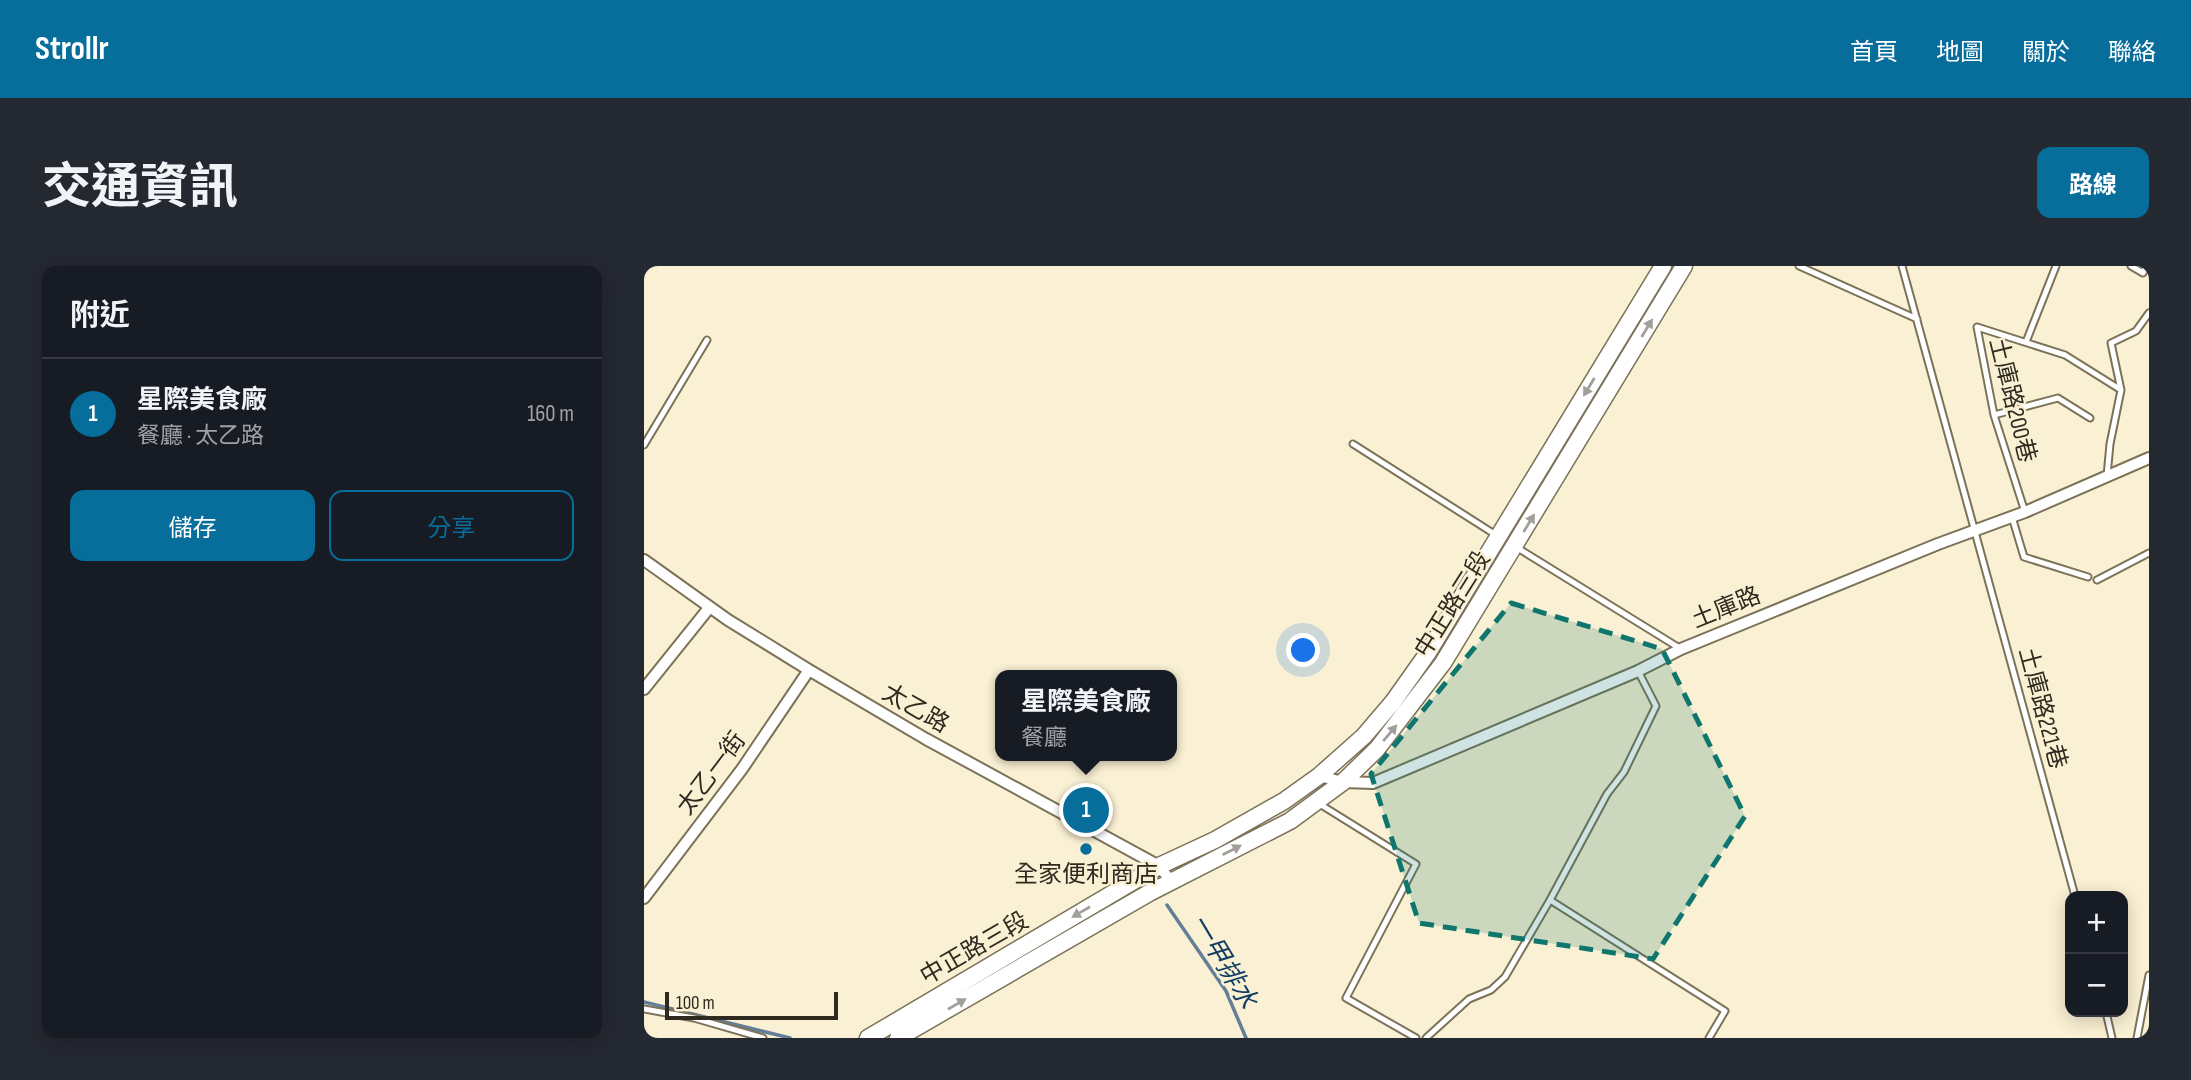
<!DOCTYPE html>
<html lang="zh-TW">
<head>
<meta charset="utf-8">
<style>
  body { margin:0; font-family:"Sofia Sans Condensed","Noto Sans TC",sans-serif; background:#242831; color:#f1f3f6 }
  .controls { position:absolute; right:21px; bottom:21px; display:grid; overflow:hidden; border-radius:14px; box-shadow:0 4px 18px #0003 }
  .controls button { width:63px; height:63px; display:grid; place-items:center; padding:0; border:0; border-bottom:2px solid #363941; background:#171b24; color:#f1f3f6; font:35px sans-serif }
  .scale { position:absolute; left:21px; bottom:18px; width:173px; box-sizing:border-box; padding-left:7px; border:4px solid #2e2a1f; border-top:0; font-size:19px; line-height:24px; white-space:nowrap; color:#2e2a1f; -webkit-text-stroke:5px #faf0d3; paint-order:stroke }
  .you { position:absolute; left:660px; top:385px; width:24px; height:24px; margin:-18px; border:5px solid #fff; border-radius:50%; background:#1a73e8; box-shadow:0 0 0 10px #1a73e833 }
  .badge { display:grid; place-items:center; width:46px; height:46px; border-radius:50%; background:#076d9b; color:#fff; font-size:23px; font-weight:700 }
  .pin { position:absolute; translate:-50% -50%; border:4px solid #fff; box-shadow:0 2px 7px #0006 }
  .popup { position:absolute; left:351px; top:404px; width:182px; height:91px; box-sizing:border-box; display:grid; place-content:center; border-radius:14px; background:#171b24; filter:drop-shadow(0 2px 5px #0005); font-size:23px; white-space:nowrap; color:#9ea1a6 }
  .popup b { font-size:26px; color:#f1f3f6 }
  .popup::after { content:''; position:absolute; left:50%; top:100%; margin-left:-14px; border:14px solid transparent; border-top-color:#171b24 }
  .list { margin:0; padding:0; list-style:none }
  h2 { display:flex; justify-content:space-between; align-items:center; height:91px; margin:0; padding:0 28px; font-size:30px }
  h2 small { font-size:23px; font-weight:400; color:#9ea1a6 }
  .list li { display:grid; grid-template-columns:46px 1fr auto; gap:21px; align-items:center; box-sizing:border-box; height:112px; padding:0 28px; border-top:2px solid #363941 }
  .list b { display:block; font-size:26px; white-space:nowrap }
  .list p { margin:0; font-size:23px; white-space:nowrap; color:#9ea1a6 }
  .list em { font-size:23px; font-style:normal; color:#9ea1a6 }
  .actions { display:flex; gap:14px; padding:21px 28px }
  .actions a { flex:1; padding:16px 0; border:2px solid #076d9b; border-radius:14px; text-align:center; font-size:24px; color:#076d9b }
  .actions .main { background:#076d9b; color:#fff }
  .map { position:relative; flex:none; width:1505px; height:772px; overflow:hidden; border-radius:14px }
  header { display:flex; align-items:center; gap:42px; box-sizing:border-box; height:98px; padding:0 35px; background:#076d9b; color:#fff }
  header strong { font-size:33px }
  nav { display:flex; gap:38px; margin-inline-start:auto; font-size:24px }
  .intro { display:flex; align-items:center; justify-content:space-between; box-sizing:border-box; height:168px; padding:0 42px }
  h1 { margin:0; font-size:49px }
  .button { padding:18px 32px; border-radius:14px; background:#076d9b; color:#fff; font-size:24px; font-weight:700 }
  main { display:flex; gap:42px; padding:0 42px }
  aside { flex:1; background:#171b24; border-radius:14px; box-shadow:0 4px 18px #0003 }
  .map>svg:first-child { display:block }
</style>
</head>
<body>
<header>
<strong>Strollr</strong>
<nav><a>首頁</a><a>地圖</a><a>關於</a><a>聯絡</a></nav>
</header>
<div class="intro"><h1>交通資訊</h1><a class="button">路線</a></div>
<main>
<aside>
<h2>附近<small></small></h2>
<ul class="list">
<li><span class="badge">1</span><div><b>星際美食廠</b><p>餐廳 · 太乙路</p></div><em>160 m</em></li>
</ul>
<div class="actions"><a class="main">儲存</a><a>分享</a></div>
</aside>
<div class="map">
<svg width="1505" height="772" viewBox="0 0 1505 772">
  <rect width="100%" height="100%" fill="#faf0d3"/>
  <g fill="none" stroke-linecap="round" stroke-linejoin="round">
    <!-- stream -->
    <path stroke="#637e97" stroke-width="3.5" d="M 523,639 L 582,725 L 602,772
      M 0,736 L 146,772"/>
    <defs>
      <path id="service" d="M 1155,0 L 1273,53
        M 1258,0 L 1431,630
        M 1487,0 L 1499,7 L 1502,0
        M 1382,76 L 1412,0
        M 1350,149 L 1414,132 L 1446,152
        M 709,178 L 852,269
        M 0,179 L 63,74
        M 1463,210 L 1466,178 L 1477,124 L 1467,77 L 1492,65 L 1505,47
        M 1381,246 L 1350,149 L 1333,61 L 1421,89 L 1477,124
        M 1368,251 L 1380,291 L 1444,311
        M 872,281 L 1037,383
        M 1453,314 L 1505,287
        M 994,405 L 1012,440 L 980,506 L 963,528 L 906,634 L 1081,745 L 1065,772
        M 674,537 L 772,598 L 702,732 L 772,772
        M 0,743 L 50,752 L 119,772
        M 1462,746 L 1468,772
        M 782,772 L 825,733 L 847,724 L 861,711 L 906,634
        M 1493,772 L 1505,709"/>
      <path id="minor" d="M 0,294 L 84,354 L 165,404 L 282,473 L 515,600 L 527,615
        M 0,423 L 65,342
        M 675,510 L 699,516 L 729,517 L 994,405 L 1037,383 L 1294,278 L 1381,246 L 1505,192
        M 0,632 L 98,503 L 165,404"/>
      <path id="secondary" d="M 224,772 L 515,600 L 571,574 L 640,535 L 675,510 L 720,470 L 749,436 L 783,388 L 1019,0
        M 254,772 L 505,627 L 646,555 L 699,516 L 733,483 L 799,397 L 1040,0"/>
    </defs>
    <!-- service casing -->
    <use href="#service" stroke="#7b7258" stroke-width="9"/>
    <!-- minor casing -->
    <use href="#minor" stroke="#7b7258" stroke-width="14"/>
    <!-- secondary casing -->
    <use href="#secondary" stroke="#7b7258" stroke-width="19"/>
    <!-- service -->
    <use href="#service" stroke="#fff" stroke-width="5"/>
    <!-- minor -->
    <use href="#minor" stroke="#fff" stroke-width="10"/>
    <!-- secondary -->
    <use href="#secondary" stroke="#fff" stroke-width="16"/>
  </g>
  <!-- one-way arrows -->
  <defs><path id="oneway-solid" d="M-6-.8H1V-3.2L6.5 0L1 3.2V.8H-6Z" transform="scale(1.75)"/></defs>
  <g fill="#a19f9a">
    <use href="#oneway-solid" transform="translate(1003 62) rotate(-59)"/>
    <use href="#oneway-solid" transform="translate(945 121) rotate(121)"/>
    <use href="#oneway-solid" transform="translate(885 257) rotate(-59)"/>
    <use href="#oneway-solid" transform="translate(746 467) rotate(-50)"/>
    <use href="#oneway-solid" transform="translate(588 584) rotate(-27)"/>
    <use href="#oneway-solid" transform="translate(437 646) rotate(150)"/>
    <use href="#oneway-solid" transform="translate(313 738) rotate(-30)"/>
  </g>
  <!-- marked area -->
  <path fill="#0f766e" fill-opacity="0.2" stroke="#0f766e" stroke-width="5" stroke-dasharray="14 9" stroke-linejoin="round" d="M 867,337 L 1018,383 L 1101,550 L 1009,693 L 775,657 L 727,508 Z"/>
  <!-- markers -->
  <circle fill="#076d9b" stroke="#faf0d3" stroke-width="2.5" cx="442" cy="583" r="7"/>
  <g text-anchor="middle" stroke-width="5" stroke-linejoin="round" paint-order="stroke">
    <!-- street labels -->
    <g font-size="24" fill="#2e2a1f" stroke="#faf0d3">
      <text transform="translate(1369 134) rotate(76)" y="8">土庫路200巷</text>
      <text transform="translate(808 338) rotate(-58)" y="8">中正路三段</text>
      <text transform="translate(1082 341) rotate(-22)" y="8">土庫路</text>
      <text transform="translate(272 442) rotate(30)" y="8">太乙路</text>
      <text transform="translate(1399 442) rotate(75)" y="8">土庫路221巷</text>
      <text transform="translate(67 507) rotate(-53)" y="8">太乙一街</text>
      <text transform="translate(330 682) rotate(-30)" y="8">中正路三段</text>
    </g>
    <!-- poi labels -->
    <g font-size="24" fill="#2e2a1f" stroke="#faf0d3">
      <text x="442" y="616">全家便利商店</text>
    </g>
    <!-- water labels -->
    <g font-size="26" font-style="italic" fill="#113e65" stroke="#faf0d3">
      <text transform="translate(580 695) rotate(59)" y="9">一甲排水</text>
    </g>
  </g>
</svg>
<div class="controls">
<button>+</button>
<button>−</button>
</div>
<div class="scale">100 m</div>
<div class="you"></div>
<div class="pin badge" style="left:442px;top:544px">1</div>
<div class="popup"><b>星際美食廠</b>餐廳</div>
</div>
</main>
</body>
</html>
